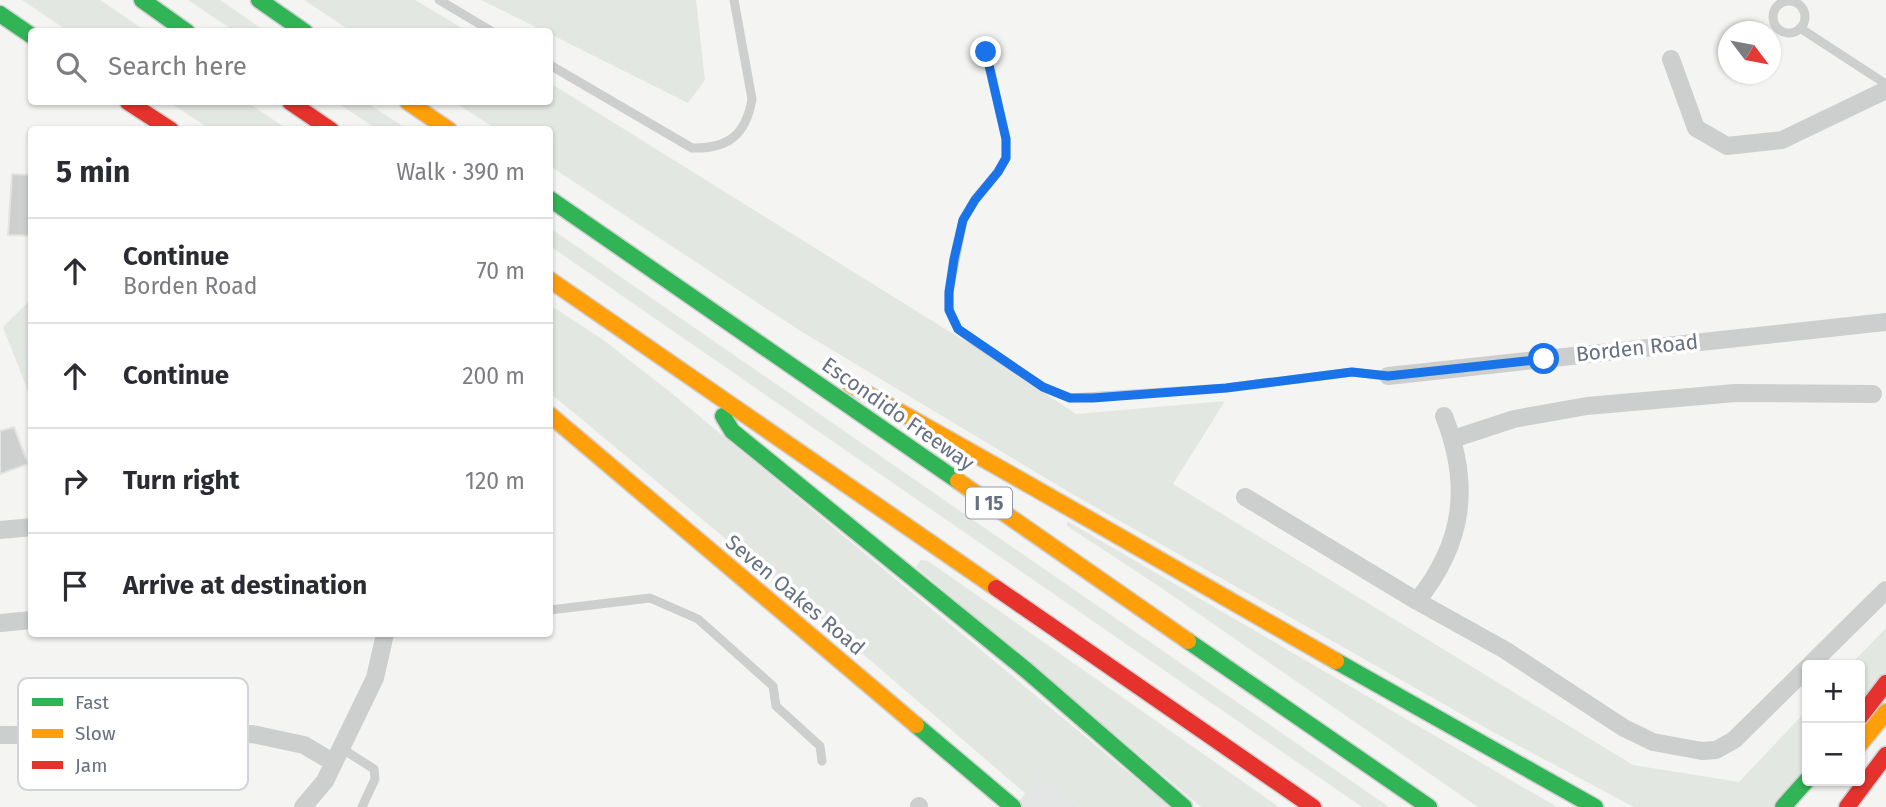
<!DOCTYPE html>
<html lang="en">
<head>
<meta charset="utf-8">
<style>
  body { margin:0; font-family:"Fira Sans",sans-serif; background:#f2f2f3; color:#2b2b33 }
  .controls { position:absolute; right:21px; bottom:21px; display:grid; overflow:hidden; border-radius:7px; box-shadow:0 2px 5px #0004 }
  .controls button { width:63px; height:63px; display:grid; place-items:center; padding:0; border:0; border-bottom:2px solid #e1e1e2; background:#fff; color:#2b2b33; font:35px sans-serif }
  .compass { position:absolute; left:1718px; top:21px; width:63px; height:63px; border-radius:50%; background:#fff; box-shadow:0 2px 5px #0004; rotate:122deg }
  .stop { position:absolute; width:21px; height:21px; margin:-16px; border:5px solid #1a73e8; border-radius:50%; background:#fff }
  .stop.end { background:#1a73e8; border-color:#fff; box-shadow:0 2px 7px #0008 }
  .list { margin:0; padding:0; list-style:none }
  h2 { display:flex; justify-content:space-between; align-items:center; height:91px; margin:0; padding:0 28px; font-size:30px }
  h2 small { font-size:23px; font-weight:400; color:#7c7c81 }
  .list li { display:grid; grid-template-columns:46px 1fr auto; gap:21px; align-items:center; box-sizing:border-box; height:105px; padding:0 28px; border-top:2px solid #e1e1e2 }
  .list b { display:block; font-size:26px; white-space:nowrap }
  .list p { margin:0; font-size:23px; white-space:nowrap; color:#7c7c81 }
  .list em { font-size:23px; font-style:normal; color:#7c7c81 }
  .icon { flex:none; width:38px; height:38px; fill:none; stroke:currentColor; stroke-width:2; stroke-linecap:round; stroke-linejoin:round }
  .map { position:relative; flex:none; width:1886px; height:807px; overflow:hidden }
  .search { position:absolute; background:#fff; box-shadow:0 2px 5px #0004; left:28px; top:28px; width:525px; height:77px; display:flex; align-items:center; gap:18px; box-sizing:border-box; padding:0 24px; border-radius:7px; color:#7c7c81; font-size:26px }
  .panel { position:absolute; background:#fff; box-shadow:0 2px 5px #0004; left:28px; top:126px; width:525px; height:511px; border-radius:7px }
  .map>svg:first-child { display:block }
</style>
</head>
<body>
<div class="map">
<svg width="1886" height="807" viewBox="0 0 1886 807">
  <rect width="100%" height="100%" fill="#f4f4f3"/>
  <!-- built -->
  <path fill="#e4e5e5" d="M 1038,776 L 1080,807 L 1015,807 Z"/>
  <!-- green -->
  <path fill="#e3e7e1" d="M 22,0 L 100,0 L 146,31 L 68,31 Z
    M 188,0 L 220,0 L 265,31 L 234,31 Z
    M 304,0 L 415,0 L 467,31 L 351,31 Z
    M 481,0 L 696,0 L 705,80 L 688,103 L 550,34 L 550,32 L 544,31 Z
    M 550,83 L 995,360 L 1076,414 L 1225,401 L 1173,484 L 1633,765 L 1739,782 L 1807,710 L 1807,766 L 1772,807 L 1634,807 L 1493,732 L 1074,495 L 799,330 L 550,166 L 550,130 L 496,129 L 454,102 L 550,102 Z
    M 169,102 L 247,102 L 287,129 L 210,129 Z
    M 336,102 L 366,102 L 407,129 L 377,129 Z
    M 550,228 L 1389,807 L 1362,807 L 550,246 Z
    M 31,299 L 31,399 L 3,327 Z
    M 550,305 L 602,339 L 669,391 L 1170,807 L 1080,807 L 1038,777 L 1026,794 L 815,613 L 550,393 Z
    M 1067,521 L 1557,807 L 1478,807 L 1157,585 L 1067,526 Z
    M 921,560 L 928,561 L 1279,807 L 1201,807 L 916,567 Z
    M 1886,628 L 1886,672 L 1860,706 L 1860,665 L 1850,665 Z"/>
  <!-- building -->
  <path fill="#cecfcf" stroke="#e4e4e3" stroke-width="2" d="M 12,174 L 32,175 L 32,236 L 8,235 Z
    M 14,427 L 28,464 L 0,474 L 0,431 Z"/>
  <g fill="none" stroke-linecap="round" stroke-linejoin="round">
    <defs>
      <path id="fast" d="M 142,0 L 187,32
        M 259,0 L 305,32
        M 0,14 L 32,36
        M 550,199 L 958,481
        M 723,416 L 732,431 L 1026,670 L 1184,807
        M 1188,641 L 1429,807
        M 1336,661 L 1595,807
        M 916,725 L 1013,807
        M 1783,807 L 1807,780"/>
      <path id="slow" d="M 408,102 L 449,130
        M 550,280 L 996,588
        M 851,385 C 1014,474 1174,569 1336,661
        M 550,415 L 916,725
        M 958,481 L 1188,641
        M 1860,744 L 1886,712"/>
      <path id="jam" d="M 128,102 L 171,130
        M 290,102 L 331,130
        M 996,588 L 1313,807
        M 1860,717 L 1886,683
        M 1847,807 L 1886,755"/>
    </defs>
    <!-- fast casing -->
    <use href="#fast" stroke="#d0d0d1" stroke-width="19"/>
    <!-- slow casing -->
    <use href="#slow" stroke="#d0d0d1" stroke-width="19"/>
    <!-- jam casing -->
    <use href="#jam" stroke="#d0d0d1" stroke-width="19"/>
    <!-- lane -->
    <path stroke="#cdcece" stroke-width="9" d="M 439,0 L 493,32
      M1773 17a16 16 0 1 1 32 0a16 16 0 1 1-32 0Z
      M 1800,28 L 1886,84
      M 994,46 L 990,47 L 986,52 L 1006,139 L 1006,158 L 998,172 L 975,199 L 963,220 L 949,292 L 949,310 L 958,329 L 972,340 L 1043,387 L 1070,398 L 1226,388 L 1352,372 L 1388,376
      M 550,65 L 692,148 C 728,149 746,135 752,99 L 734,0
      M 550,610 L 650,598 L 698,619 L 773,686 L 776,706 L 820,746 L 822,761
      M 341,748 L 374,769 L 375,779 L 362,807"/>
    <!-- street -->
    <path stroke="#cdcece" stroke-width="18" d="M 1671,59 L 1696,128 L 1727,146 L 1782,140 L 1886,90
      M 1388,376 L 1886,322
      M 1453,439 L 1514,419 L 1587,406 L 1735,393 L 1873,394
      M 1245,497 L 1417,601 L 1505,650 L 1624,728 L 1653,742 L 1702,751 L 1716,750 L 1734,740 L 1807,668
      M 0,530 L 32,527
      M 1417,601 C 1464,543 1471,485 1444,416
      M 0,623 L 32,620
      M 1810,665 L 1886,590
      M 0,735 L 252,734 L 304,745 L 334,763
      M 303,807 L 325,781 L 375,678 L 385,634
      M 919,807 L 919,806"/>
    <!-- fast -->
    <use href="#fast" stroke="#30b455" stroke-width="16"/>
    <!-- slow -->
    <use href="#slow" stroke="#ff9f0a" stroke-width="16"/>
    <!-- jam -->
    <use href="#jam" stroke="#e5322d" stroke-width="16"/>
  </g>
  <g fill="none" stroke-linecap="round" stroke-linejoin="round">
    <!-- route -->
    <path stroke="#1a73e8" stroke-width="9" d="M 986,52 L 1006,139 L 1006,158 L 998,172 L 975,200 L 963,220 L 954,259 L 949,292 L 949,310 L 958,329 L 1043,387 L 1070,398 L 1093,398 L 1226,388 L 1352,372 L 1388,376 L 1544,359"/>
  </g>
  <g text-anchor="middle" stroke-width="7" stroke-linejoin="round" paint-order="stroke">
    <!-- shield labels -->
    <rect fill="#fff" stroke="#949ba7" stroke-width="2" x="966" y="487.5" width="46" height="31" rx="5"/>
    <g font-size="19" font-weight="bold" fill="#667081">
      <text x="989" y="510">I 15</text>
    </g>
    <!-- street labels -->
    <g font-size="21" fill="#667081" stroke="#fff">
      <text transform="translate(1637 348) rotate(-6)" y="7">Borden Road</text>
      <text transform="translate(898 414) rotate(35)" y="7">Escondido Freeway</text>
      <text transform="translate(795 595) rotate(40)" y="7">Seven Oakes Road</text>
    </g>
  </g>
  <!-- legend -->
  <rect x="18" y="678" width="230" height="112" rx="10" fill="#fff" stroke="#d1d4d9" stroke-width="2"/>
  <rect x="32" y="698" width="31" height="8" fill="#30b455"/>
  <rect x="32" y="729" width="31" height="9" fill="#ff9f0a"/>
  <rect x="32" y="761" width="31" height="8" fill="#e5322d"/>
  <g font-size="19" fill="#667081">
    <text x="75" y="709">Fast</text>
    <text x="75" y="740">Slow</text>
    <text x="75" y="772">Jam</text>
  </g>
</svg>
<div class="controls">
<button>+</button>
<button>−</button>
</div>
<svg class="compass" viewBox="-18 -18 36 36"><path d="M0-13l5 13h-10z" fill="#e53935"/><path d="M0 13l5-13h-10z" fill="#7c7c81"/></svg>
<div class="stop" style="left:1544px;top:359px"></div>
<div class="stop end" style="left:986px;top:52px"></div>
<div class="search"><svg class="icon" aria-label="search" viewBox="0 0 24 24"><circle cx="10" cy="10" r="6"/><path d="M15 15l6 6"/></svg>Search here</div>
<section class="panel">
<h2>5 min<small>Walk · 390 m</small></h2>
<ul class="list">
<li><svg class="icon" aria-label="ahead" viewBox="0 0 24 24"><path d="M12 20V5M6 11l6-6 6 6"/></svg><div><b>Continue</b><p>Borden Road</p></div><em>70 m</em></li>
<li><svg class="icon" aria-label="ahead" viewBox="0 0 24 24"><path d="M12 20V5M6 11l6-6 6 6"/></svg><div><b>Continue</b></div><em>200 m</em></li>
<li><svg class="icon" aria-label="right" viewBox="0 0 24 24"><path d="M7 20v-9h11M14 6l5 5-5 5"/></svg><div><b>Turn right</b></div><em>120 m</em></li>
<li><svg class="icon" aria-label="arrive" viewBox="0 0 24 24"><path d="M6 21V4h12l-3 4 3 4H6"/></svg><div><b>Arrive at destination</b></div></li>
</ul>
</section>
</div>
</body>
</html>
